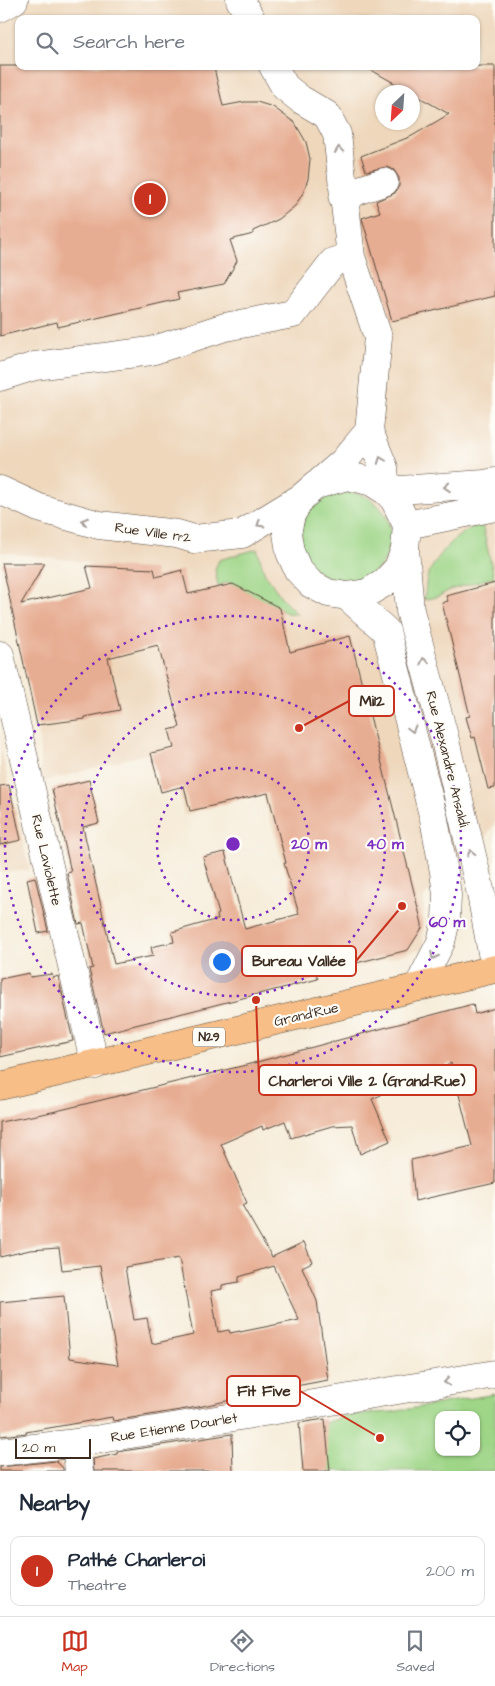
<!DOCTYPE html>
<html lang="en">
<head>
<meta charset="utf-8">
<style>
  body { margin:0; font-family:"Architects Daughter",sans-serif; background:#f2f2f3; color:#1f2937 }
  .controls { position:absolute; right:15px; bottom:15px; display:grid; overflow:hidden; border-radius:10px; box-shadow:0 1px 4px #0004 }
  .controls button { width:45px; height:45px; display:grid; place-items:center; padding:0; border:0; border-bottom:1px solid #e0e1e3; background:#fff; color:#1f2937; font:25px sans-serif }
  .compass { position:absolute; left:375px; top:85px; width:45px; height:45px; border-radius:50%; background:#fff; box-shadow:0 1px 4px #0004; rotate:205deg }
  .scale { position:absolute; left:15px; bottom:12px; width:76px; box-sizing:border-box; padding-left:5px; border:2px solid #3b2a1e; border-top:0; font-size:14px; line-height:18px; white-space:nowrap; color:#3b2a1e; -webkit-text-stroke:4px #fdfcf7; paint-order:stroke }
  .you { position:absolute; left:221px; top:961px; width:18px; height:18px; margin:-12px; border:4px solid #fff; border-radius:50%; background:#1a73e8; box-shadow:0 0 0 8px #1a73e833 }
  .badge { display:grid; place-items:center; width:32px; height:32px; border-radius:50%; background:#c8321e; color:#fff; font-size:16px; font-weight:700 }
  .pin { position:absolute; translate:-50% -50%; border:2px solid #fff; box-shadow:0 1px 5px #0006 }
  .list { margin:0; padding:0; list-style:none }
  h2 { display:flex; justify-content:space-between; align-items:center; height:65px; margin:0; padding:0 20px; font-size:21px }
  h2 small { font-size:16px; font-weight:400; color:#747a83 }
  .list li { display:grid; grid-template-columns:32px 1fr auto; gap:15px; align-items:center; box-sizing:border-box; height:70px; margin:0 10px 10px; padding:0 10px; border:1px solid #e0e1e3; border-radius:10px }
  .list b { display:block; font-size:19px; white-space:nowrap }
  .list p { margin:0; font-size:16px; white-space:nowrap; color:#747a83 }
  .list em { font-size:16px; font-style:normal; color:#747a83 }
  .icon { flex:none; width:28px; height:28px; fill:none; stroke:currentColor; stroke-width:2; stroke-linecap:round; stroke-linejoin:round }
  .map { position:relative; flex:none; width:495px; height:1471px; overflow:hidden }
  .search { position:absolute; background:#fff; box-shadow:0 1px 4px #0004; left:15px; right:15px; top:15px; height:55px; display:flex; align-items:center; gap:12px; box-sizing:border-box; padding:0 18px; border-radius:10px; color:#747a83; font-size:19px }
  .sheet { height:145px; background:#fff }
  nav { display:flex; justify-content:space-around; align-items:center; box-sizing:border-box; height:70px; border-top:1px solid #e0e1e3; background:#fff; font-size:14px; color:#747a83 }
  nav a { display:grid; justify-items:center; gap:2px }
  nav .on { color:#c8321e }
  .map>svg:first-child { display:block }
</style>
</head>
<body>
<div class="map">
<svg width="495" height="1471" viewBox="0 0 495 1471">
  <rect width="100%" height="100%" fill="#fdfcf7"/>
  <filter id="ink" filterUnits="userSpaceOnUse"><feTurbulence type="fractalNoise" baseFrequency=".02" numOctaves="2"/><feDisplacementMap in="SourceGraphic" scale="10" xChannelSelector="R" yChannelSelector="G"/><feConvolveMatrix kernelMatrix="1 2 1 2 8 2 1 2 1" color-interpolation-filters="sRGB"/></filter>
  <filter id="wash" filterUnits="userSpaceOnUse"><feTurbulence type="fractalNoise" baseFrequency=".0096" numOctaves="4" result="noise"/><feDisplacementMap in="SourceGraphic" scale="20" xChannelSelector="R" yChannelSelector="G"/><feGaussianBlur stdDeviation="1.12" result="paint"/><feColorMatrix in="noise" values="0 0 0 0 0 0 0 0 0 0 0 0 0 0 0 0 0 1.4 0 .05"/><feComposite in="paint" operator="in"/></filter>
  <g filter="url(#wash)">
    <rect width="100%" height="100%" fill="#f6ecd9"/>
    <!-- built -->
    <path fill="#eed7bb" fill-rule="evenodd" d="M 0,0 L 495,0 L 495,823 L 478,848 L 424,897 L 423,949 L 318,979 L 262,793 L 184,815 L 169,748 L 42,782 L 38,725 L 75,720 L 118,711 L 87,562 L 0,552 ZM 19,19 L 476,19 L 476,66 L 19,66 ZM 382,92 L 412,92 L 412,122 L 382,122 Z
      M 0,748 L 30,870 L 0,873 Z"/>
    <!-- green -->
    <path fill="#9ed587" stroke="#6c8052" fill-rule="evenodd" d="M301 537a45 45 0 1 1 90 0a45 45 0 1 1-90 0Z
      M 482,524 L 494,577 L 450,590 L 439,596 L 424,600 C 426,592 425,581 429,573 C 438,554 460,529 482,524 Z
      M 257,549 L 265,574 L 284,601 L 297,614 L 287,613 L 228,582 L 218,586 L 215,569 L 219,560 Z
      M 495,1394 L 495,1471 L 329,1471 L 319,1425 L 351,1414 L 392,1412 ZM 439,1415 L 476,1415 L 476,1452 L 439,1452 Z"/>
    <g id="blocks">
      <!-- building -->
      <path fill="#e7ad93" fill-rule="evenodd" d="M 0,66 L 207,66 L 214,68 L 223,106 L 244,102 L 257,102 L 273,107 L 295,123 L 306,142 L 310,159 L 308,179 L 303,193 L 295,206 L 279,219 L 253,231 L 253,234 L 230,240 L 237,261 L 224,284 L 177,293 L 179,299 L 58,327 L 57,322 L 0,336 Z
        M 364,66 L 495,66 L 495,296 L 392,321 L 362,218 L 380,212 L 376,201 L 395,193 L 399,186 L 399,178 L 394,170 L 387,167 L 366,171 L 361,156 L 412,136 L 449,114 Z
        M 2,563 L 45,563 L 21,604 L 92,588 L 86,566 L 154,569 L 156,577 L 182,570 L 188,594 L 233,584 L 280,608 L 290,652 L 350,636 L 422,924 L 422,928 L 408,950 L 316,973 L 318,979 L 104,1033 L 89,969 L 93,968 L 83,923 L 78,924 L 67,873 L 71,872 L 52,789 L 89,780 L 99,823 L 83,827 L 114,964 L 153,956 L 151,947 L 174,942 L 172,932 L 218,919 L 217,915 L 219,914 L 203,857 L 225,852 L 245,929 L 299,914 L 284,863 L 286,863 L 268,793 L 190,811 L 184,786 L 161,792 L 151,753 L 174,748 L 169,730 L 180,727 L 158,645 L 108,658 L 120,710 L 85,717 L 85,719 L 37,725 Z
        M 495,583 L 495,788 L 488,789 L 475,737 L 472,738 L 466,717 L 470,716 L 442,603 L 448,601 L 446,596 Z
        M 9,785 L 21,840 L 0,845 L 0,786 Z
        M 35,877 L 48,931 L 38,933 L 27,879 Z
        M 29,973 L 30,977 L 52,974 L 53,978 L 58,976 L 73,1041 L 0,1057 L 0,979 Z
        M 473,1004 L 475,1014 L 495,1008 L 495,1183 L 415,1201 L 411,1160 L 472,1146 L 451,1063 L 428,1077 L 420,1075 L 378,1087 L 381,1095 L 372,1099 L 390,1141 L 360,1154 L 352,1125 L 332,1126 L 291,1138 L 285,1121 L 263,1130 L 262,1126 L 221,1144 L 247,1203 L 242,1205 L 272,1257 L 304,1242 L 312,1262 L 302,1267 L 317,1301 L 328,1380 L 231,1398 L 231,1400 L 198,1407 L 113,1421 L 112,1417 L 26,1432 L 27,1433 L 0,1436 L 0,1302 L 64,1296 L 70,1358 L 118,1365 L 100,1266 L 62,1270 L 59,1248 L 30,1250 L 0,1257 L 0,1122 L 52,1112 L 246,1065 ZM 179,1258 L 193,1335 L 152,1344 L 147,1318 L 134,1320 L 125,1267 ZM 274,1266 L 299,1320 L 240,1332 L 240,1331 L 230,1333 L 229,1330 L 218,1332 L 211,1291 L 222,1289 L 222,1285 L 239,1282 L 239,1277 Z
        M 325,1419 L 330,1471 L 303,1471 L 299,1423 Z
        M 232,1434 L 233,1471 L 94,1471 L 93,1459 L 117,1454 L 117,1452 Z
        M 56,1461 L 63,1468 L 63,1471 L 0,1471 L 0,1467 Z"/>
    </g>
  </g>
  <g filter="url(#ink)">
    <use href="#blocks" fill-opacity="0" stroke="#57473a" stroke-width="1"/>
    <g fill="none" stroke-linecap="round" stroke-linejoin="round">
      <defs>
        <path id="minor" d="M 240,0 L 251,19
          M 0,8 L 14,0
          M 273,66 L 285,87 L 300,99 L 327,115 L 337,134 L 351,257 L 378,337 L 369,431 L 384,468 L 386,491
          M 343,199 L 359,190 L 384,182
          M 0,377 L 35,366 L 151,351 L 225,327 L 293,314 L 333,262 L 351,257
          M 320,482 L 343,462 L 369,431
          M 0,490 L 39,508 L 99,525 L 177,534 L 194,539 L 242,534 L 301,498 L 316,485 L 347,476 L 357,478 L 372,482 L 386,491 L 394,499 L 407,525 L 405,549 L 398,568 L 384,583 L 367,593 L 347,596 L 328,593 L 311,584 L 298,570 L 290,552 L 287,533 L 291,515 L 301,498
          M 386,491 L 484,484 L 495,482
          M 407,525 L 495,507
          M 405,549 L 410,611 L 444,736 L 481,894 L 495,969
          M 347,596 L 386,631 L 434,819 L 444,872 L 447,895 L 446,920 L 441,942 L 418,987
          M 0,655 L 95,1065
          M 76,1443 L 79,1471
          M 0,1452 L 76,1443 L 495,1374"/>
        <path id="major" d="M 0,1086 L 495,969"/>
      </defs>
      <!-- minor casing -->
      <use href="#minor" stroke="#57473a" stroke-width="29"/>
      <!-- major casing -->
      <use href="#major" stroke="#57473a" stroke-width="29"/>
      <!-- minor -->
      <use href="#minor" stroke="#fff" stroke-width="28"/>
      <!-- major -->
      <use href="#major" stroke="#f7be87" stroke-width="28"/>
    </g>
    <!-- one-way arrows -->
    <defs><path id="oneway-chevron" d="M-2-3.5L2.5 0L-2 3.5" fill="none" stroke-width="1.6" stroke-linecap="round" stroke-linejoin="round" transform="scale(1.25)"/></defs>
    <g stroke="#a79f9a">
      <use href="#oneway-chevron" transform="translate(339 150) rotate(-95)"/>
      <use href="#oneway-chevron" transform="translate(381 460) rotate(-111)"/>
      <use href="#oneway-chevron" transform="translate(447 487) rotate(176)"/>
      <use href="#oneway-chevron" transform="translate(85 521) rotate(-164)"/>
      <use href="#oneway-chevron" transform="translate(260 524) rotate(149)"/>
      <use href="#oneway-chevron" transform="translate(424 661) rotate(-105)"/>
      <use href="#oneway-chevron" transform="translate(412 729) rotate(75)"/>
      <use href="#oneway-chevron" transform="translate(471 853) rotate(-103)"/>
      <use href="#oneway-chevron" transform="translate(434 956) rotate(117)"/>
      <use href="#oneway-chevron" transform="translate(447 1382) rotate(171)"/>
    </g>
  </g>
  <!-- distance rings -->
  <g fill="none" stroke="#7b2cbf" stroke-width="2.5" stroke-dasharray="2.5 5">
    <circle cx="233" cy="844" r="76"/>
    <circle cx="233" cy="844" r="152"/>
    <circle cx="233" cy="844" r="228"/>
  </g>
  <g text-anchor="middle" stroke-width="4.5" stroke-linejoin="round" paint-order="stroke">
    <!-- shield labels -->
    <rect fill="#fdfcf7" stroke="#75695f" stroke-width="1" x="193" y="1027.5" width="32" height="19" rx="4"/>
    <g font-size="12" font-weight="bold" fill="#3b2a1e">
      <text x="209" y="1041">N29</text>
    </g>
    <!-- street labels -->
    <g font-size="14" fill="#3b2a1e" stroke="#fdfcf7">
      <text transform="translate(153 532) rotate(8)" y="5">Rue Ville n°2</text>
      <text transform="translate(448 759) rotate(76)" y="5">Rue Alexandre Ansaldi</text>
      <text transform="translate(47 860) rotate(77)" y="5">Rue Laviolette</text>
      <text transform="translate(306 1014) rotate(-13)" y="5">Grand'Rue</text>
      <text transform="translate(174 1427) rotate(-9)" y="5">Rue Etienne Dourlet</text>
    </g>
  </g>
  <circle cx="233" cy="844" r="8" fill="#7b2cbf" stroke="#fdfcf7" stroke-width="2.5"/>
  <g font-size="15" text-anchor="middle" font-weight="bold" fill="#7b2cbf" stroke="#fdfcf7" stroke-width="4.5" stroke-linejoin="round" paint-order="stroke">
    <text x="309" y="849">20 m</text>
    <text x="385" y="849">40 m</text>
    <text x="447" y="927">60 m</text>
  </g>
  <!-- callouts -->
  <path fill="none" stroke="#c8321e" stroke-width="2" d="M299 728L349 701M402 906L356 961M256 1000L259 1080M380 1438L300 1391"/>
  <g fill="#c8321e" stroke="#fdfcf7" stroke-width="2">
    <circle cx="299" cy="728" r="5"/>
    <circle cx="402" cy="906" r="5"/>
    <circle cx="256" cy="1000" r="5"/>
    <circle cx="380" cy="1438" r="5"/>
  </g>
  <g fill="#fdfcf7" stroke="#c8321e" stroke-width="2">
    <rect x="349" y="686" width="45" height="30" rx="5"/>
    <rect x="242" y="946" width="114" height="30" rx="5"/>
    <rect x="259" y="1065" width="217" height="30" rx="5"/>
    <rect x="227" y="1376" width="73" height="30" rx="5"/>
  </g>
  <g font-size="15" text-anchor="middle" font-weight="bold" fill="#3b2a1e">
    <text x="372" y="706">Mi12</text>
    <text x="299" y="966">Bureau Vallée</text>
    <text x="367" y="1086">Charleroi Ville 2 (Grand-Rue)</text>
    <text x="264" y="1396">Fit Five</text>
  </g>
</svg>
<div class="controls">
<button><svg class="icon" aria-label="locate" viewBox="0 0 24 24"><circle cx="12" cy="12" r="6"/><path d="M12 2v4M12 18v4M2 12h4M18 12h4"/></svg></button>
</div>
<svg class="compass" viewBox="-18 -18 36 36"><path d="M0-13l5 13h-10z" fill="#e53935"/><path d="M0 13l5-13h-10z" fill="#747a83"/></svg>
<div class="scale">20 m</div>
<div class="you"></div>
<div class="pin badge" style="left:150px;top:199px">1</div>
<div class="search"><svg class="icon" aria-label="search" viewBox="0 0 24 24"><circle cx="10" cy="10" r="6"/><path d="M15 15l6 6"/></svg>Search here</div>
</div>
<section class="sheet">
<h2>Nearby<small></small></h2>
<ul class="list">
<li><span class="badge">1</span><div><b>Pathé Charleroi</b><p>Theatre</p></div><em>200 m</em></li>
</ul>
</section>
<nav>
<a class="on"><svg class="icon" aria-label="map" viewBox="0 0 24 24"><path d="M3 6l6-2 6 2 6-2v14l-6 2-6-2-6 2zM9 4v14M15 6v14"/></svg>Map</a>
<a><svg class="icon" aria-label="directions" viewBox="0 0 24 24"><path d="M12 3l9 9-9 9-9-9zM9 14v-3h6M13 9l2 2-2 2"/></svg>Directions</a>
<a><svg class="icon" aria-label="saved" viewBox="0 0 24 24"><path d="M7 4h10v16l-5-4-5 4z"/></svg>Saved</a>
</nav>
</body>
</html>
